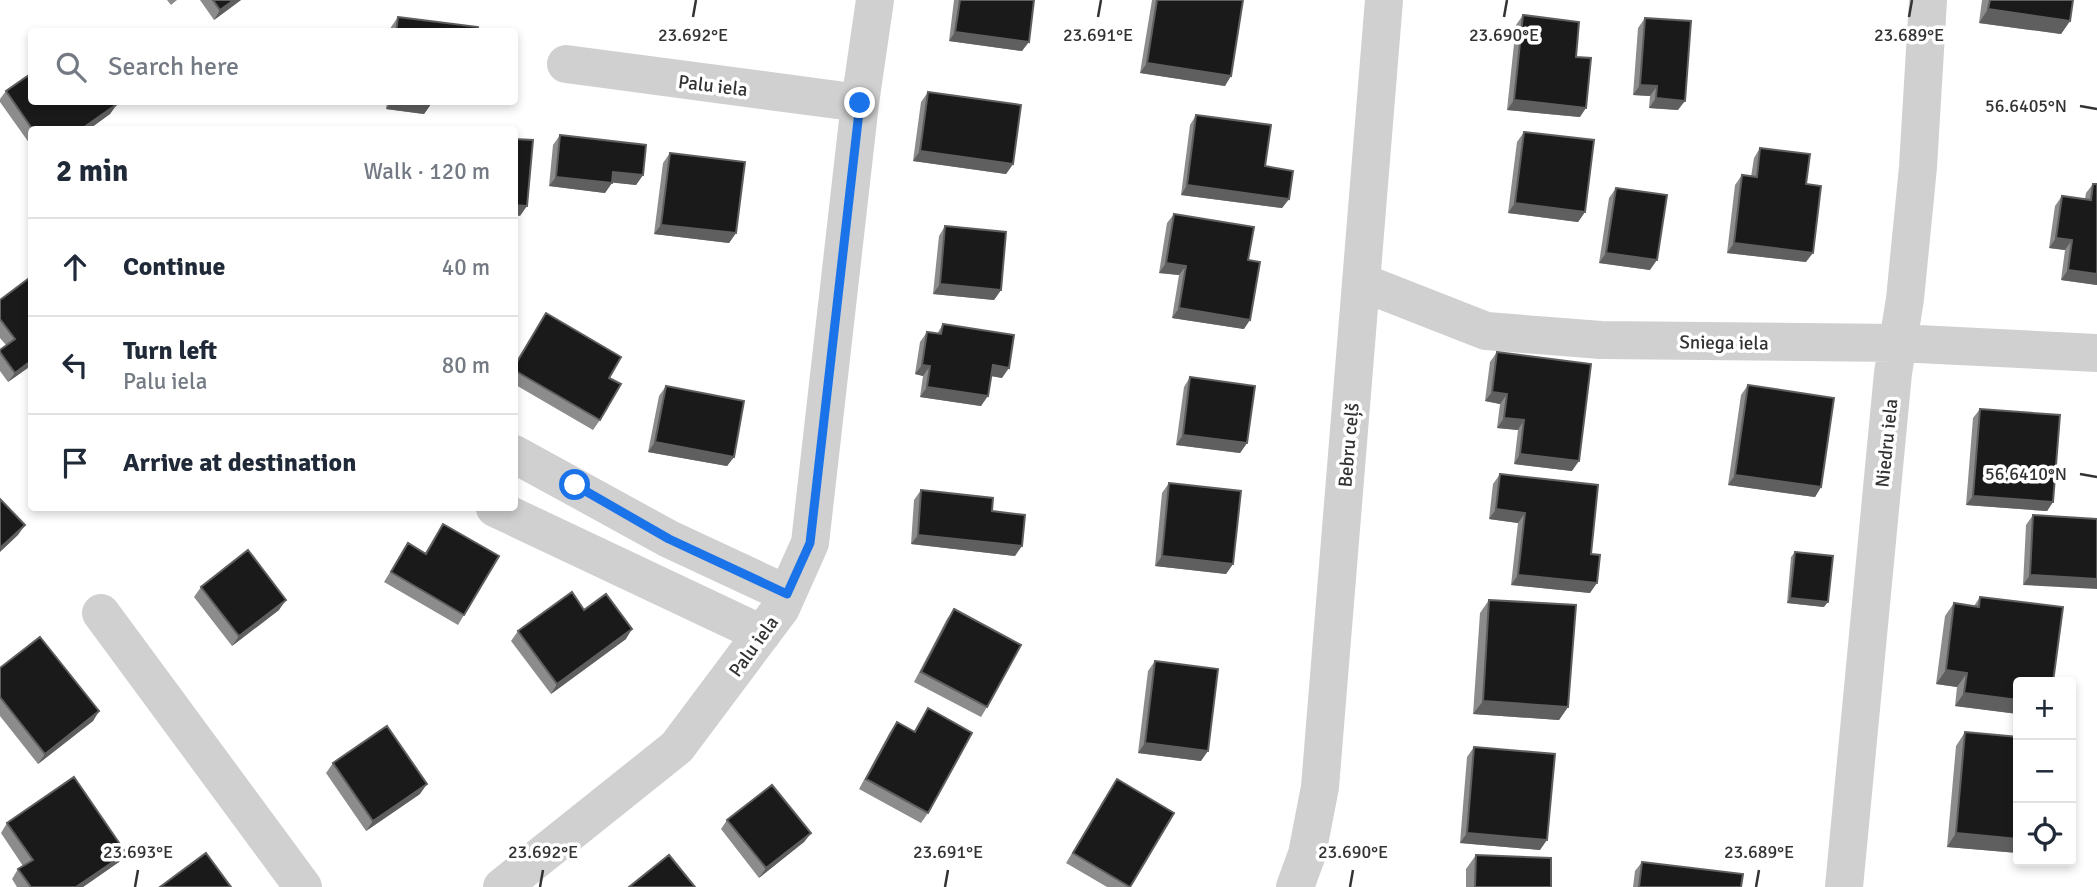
<!DOCTYPE html>
<html lang="en">
<head>
<meta charset="utf-8">
<style>
  body { margin:0; font-family:Signika,sans-serif; background:#f6f6f7; color:#1f2937 }
  .controls { position:absolute; right:21px; bottom:21px; display:grid; overflow:hidden; border-radius:7px; box-shadow:0 4px 10px #0003 }
  .controls button { width:63px; height:63px; display:grid; place-items:center; padding:0; border:0; border-bottom:2px solid #e0e1e3; background:#fff; color:#1f2937; font:35px sans-serif }
  .stop { position:absolute; width:21px; height:21px; margin:-16px; border:5px solid #1a73e8; border-radius:50%; background:#fff }
  .stop.end { background:#1a73e8; border-color:#fff; box-shadow:0 2px 7px #0008 }
  .list { margin:0; padding:0; list-style:none }
  h2 { display:flex; justify-content:space-between; align-items:center; height:91px; margin:0; padding:0 28px; font-size:30px }
  h2 small { font-size:23px; font-weight:400; color:#747a83 }
  .list li { display:grid; grid-template-columns:46px 1fr auto; gap:21px; align-items:center; box-sizing:border-box; height:98px; padding:0 28px; border-top:2px solid #e0e1e3 }
  .list b { display:block; font-size:26px; white-space:nowrap }
  .list p { margin:0; font-size:23px; white-space:nowrap; color:#747a83 }
  .list em { font-size:23px; font-style:normal; color:#747a83 }
  .icon { flex:none; width:38px; height:38px; fill:none; stroke:currentColor; stroke-width:2; stroke-linecap:round; stroke-linejoin:round }
  .map { position:relative; flex:none; width:2097px; height:887px; overflow:hidden }
  .search { position:absolute; background:#fff; box-shadow:0 4px 10px #0003; left:28px; top:28px; width:490px; height:77px; display:flex; align-items:center; gap:18px; box-sizing:border-box; padding:0 24px; border-radius:7px; color:#747a83; font-size:26px }
  .panel { position:absolute; background:#fff; box-shadow:0 4px 10px #0003; left:28px; top:126px; width:490px; height:385px; border-radius:7px }
  .map>svg:first-child { display:block }
</style>
</head>
<body>
<div class="map">
<svg width="2097" height="887" viewBox="0 0 2097 887">
  <rect width="100%" height="100%" fill="#fff"/>
  <g fill="none" stroke-linecap="round" stroke-linejoin="round">
    <!-- street -->
    <path stroke="#d0d0d0" stroke-width="38" d="M 566,64 L 860,103
      M 1361,282 L 1486,331 L 1601,340 L 1898,343 L 2097,353
      M 514,454 L 669,539 L 787,594
      M 495,508 L 762,634
      M 101,613 L 303,887
      M 502,887 L 677,747 L 781,608 L 810,543 L 860,103 L 875,0
      M 1295,887 L 1307,854 L 1320,787 L 1384,0
      M 1844,887 L 1893,373 L 1905,299 L 1918,167 L 1928,0"/>
  </g>
  <!-- wall -->
  <path fill="#8c8c8c" d="M 167,0 L 177,0 L 171,5 Z
    M 200,0 L 241,0 L 214,20 Z
    M 954,0 L 1034,0 L 1022,51 L 949,41 Z
    M 1152,0 L 1243,0 L 1225,86 L 1140,73 Z
    M 1982,0 L 2073,0 L 2070,21 L 2061,34 L 1979,23 Z
    M 1523,15 L 1576,57 L 1580,117 L 1507,110 L 1516,25 Z
    M 398,17 L 477,32 L 390,32 L 391,27 Z
    M 1645,18 L 1678,110 L 1649,108 L 1650,96 L 1633,95 L 1638,28 Z
    M 6,91 L 117,104 L 110,114 L 88,130 L 32,130 L 32,147 L 0,102 L 0,99 Z
    M 928,92 L 1013,164 L 1006,174 L 913,161 L 921,102 Z
    M 387,102 L 431,102 L 431,104 L 424,114 L 386,109 Z
    M 1196,115 L 1265,166 L 1289,199 L 1282,208 L 1181,195 L 1190,125 Z
    M 1524,132 L 1585,212 L 1578,222 L 1508,213 L 1517,142 Z
    M 560,135 L 643,175 L 636,185 L 612,182 L 605,193 L 549,186 L 553,145 Z
    M 1760,148 L 1806,184 L 1806,262 L 1727,253 L 1735,185 L 1742,175 L 1751,177 L 1754,158 Z
    M 670,153 L 736,233 L 729,243 L 654,234 L 663,163 Z
    M 2093,184 L 2097,184 L 2097,285 L 2061,280 L 2065,250 L 2049,248 L 2055,206 L 2062,196 L 2085,199 L 2086,193 Z
    M 1616,188 L 1650,270 L 1599,263 L 1609,198 Z
    M 1174,214 L 1248,260 L 1244,329 L 1172,318 L 1179,275 L 1159,273 L 1167,223 Z
    M 945,226 L 1001,290 L 994,300 L 933,294 L 939,236 Z
    M 0,300 L 32,365 L 8,382 L 0,371 L 0,350 L 6,345 L 0,338 Z
    M 546,313 L 609,378 L 600,420 L 593,430 L 514,384 L 514,365 Z
    M 943,324 L 1002,378 L 991,376 L 981,406 L 920,397 L 923,376 L 915,374 L 920,342 L 927,332 L 937,334 Z
    M 1497,352 L 1572,471 L 1514,464 L 1518,430 L 1497,428 L 1500,404 L 1485,401 L 1490,362 Z
    M 1190,377 L 1247,443 L 1240,453 L 1176,445 L 1184,387 Z
    M 1748,385 L 1821,487 L 1815,497 L 1728,485 L 1741,395 Z
    M 666,386 L 734,457 L 727,466 L 648,452 L 659,396 Z
    M 1980,409 L 2053,502 L 2047,511 L 1966,505 L 1973,418 Z
    M 1500,474 L 1591,554 L 1590,593 L 1511,585 L 1518,523 L 1489,519 L 1493,484 Z
    M 1169,483 L 1233,564 L 1226,574 L 1155,566 L 1162,493 Z
    M 921,490 L 992,511 L 1015,556 L 911,544 L 914,500 Z
    M 2033,515 L 2097,519 L 2023,585 L 2026,525 Z
    M 443,524 L 464,615 L 458,625 L 384,582 L 408,543 L 425,553 Z
    M 1795,552 L 1824,607 L 1787,603 L 1791,557 Z
    M 201,587 L 279,610 L 232,646 L 194,597 Z
    M 1980,597 L 2018,682 L 2018,714 L 1955,706 L 1957,687 L 1936,684 L 1945,616 L 1954,603 L 1974,606 Z
    M 1489,600 L 1568,707 L 1559,720 L 1473,714 L 1480,613 Z
    M 954,609 L 987,707 L 981,717 L 914,682 L 947,619 Z
    M 584,610 L 626,639 L 551,694 L 511,641 L 518,631 Z
    M 1155,661 L 1201,761 L 1138,753 L 1148,671 Z
    M 0,668 L 99,711 L 93,721 L 38,764 L 0,716 Z
    M 928,708 L 928,813 L 921,823 L 859,789 L 890,732 L 897,722 L 914,731 Z
    M 1965,732 L 2018,737 L 2018,853 L 1947,847 L 1956,746 Z
    M 1474,747 L 1540,850 L 1460,843 L 1467,757 Z
    M 333,763 L 420,794 L 366,831 L 326,773 Z
    M 1117,779 L 1130,887 L 1107,887 L 1066,863 Z
    M 727,820 L 811,833 L 804,842 L 759,878 L 721,829 Z
    M 7,823 L 119,862 L 83,887 L 17,887 L 12,879 L 18,869 L 23,866 L 1,833 Z
    M 1476,855 L 1551,887 L 1466,887 L 1466,869 Z
    M 1642,862 L 1741,887 L 1633,887 L 1635,871 Z"/>
  <!-- shaded-wall -->
  <path fill="#5f5f5f" d="M 234,0 L 241,0 L 214,20 L 220,10 Z
    M 1988,9 L 2070,21 L 2061,34 L 1979,23 Z
    M 955,32 L 1029,42 L 1022,51 L 949,41 Z
    M 1147,63 L 1231,76 L 1225,86 L 1140,73 Z
    M 1640,85 L 1657,86 L 1650,96 L 1633,95 Z
    M 1656,98 L 1685,101 L 1678,110 L 1649,108 Z
    M 1514,100 L 1586,108 L 1580,117 L 1507,110 Z
    M 391,102 L 411,102 L 431,104 L 424,114 L 386,109 Z
    M 440,102 L 465,102 L 463,104 Z
    M 117,104 L 110,114 L 88,130 L 80,130 Z
    M 920,151 L 1013,164 L 1006,174 L 913,161 Z
    M 613,172 L 643,175 L 636,185 L 606,182 Z
    M 556,177 L 612,183 L 605,193 L 549,186 Z
    M 1187,185 L 1289,199 L 1282,208 L 1181,195 Z
    M 1515,203 L 1585,212 L 1578,222 L 1508,213 Z
    M 514,205 L 527,206 L 520,216 L 514,215 Z
    M 661,225 L 736,233 L 729,243 L 654,234 Z
    M 2056,238 L 2072,240 L 2065,250 L 2049,248 Z
    M 1734,243 L 1813,253 L 1806,262 L 1727,253 Z
    M 1606,253 L 1657,260 L 1650,270 L 1599,263 Z
    M 1166,263 L 1186,266 L 1179,275 L 1159,273 Z
    M 2068,270 L 2097,274 L 2097,285 L 2061,280 Z
    M 940,284 L 1001,290 L 994,300 L 933,294 Z
    M 1179,308 L 1250,320 L 1244,329 L 1172,318 Z
    M 32,360 L 32,365 L 8,382 L 15,373 Z
    M 922,365 L 930,366 L 923,376 L 915,374 Z
    M 993,365 L 1009,368 L 1002,378 L 986,375 Z
    M 927,387 L 988,396 L 981,406 L 920,397 Z
    M 1492,392 L 1507,394 L 1500,404 L 1485,401 Z
    M 1504,418 L 1524,420 L 1518,430 L 1497,428 Z
    M 1183,435 L 1247,443 L 1240,453 L 1176,445 Z
    M 655,442 L 734,457 L 727,466 L 648,452 Z
    M 1520,454 L 1579,461 L 1572,471 L 1514,464 Z
    M 1735,475 L 1821,487 L 1815,497 L 1728,485 Z
    M 1973,496 L 2053,502 L 2047,511 L 1966,505 Z
    M 1496,509 L 1525,513 L 1518,523 L 1489,519 Z
    M 25,525 L 18,535 L 0,552 L 0,548 Z
    M 918,535 L 1022,546 L 1015,556 L 911,544 Z
    M 1162,556 L 1233,564 L 1226,574 L 1155,566 Z
    M 1518,575 L 1597,583 L 1590,593 L 1511,585 Z
    M 2030,575 L 2097,579 L 2097,589 L 2023,585 Z
    M 1790,598 L 1828,602 L 1824,607 L 1787,603 Z
    M 286,600 L 279,610 L 232,646 L 239,636 Z
    M 632,629 L 626,639 L 551,694 L 557,684 Z
    M 1946,670 L 1967,673 L 1957,687 L 1936,684 Z
    M 1964,693 L 2018,700 L 2018,714 L 1955,706 Z
    M 1483,701 L 1568,707 L 1559,720 L 1473,714 Z
    M 99,711 L 93,721 L 38,764 L 45,754 Z
    M 1145,743 L 1208,751 L 1201,761 L 1138,753 Z
    M 427,784 L 420,794 L 366,831 L 373,821 Z
    M 811,833 L 804,842 L 759,878 L 766,868 Z
    M 1467,833 L 1547,840 L 1540,850 L 1460,843 Z
    M 1956,833 L 2018,839 L 2018,853 L 1947,847 Z
    M 126,853 L 119,862 L 83,887 L 76,887 Z"/>
  <!-- building -->
  <path fill="#1a1a1a" stroke="#5f5f5f" stroke-width="2" d="M 213,0 L 234,0 L 220,10 Z
    M 960,0 L 1034,0 L 1029,42 L 955,32 Z
    M 1157,0 L 1243,0 L 1231,76 L 1147,63 Z
    M 1990,0 L 2073,0 L 2070,21 L 1988,9 Z
    M 1523,15 L 1579,22 L 1576,57 L 1591,58 L 1586,108 L 1514,100 Z
    M 398,17 L 478,27 L 477,32 L 396,32 Z
    M 1645,18 L 1691,21 L 1685,101 L 1656,98 L 1657,86 L 1640,85 Z
    M 32,73 L 32,102 L 115,102 L 117,104 L 80,130 L 33,130 L 6,91 Z
    M 928,92 L 1021,105 L 1013,164 L 920,151 Z
    M 411,102 L 431,102 L 431,104 Z
    M 1196,115 L 1271,125 L 1265,166 L 1293,171 L 1289,199 L 1187,185 Z
    M 1524,132 L 1594,140 L 1585,212 L 1515,203 Z
    M 560,135 L 646,145 L 643,175 L 613,172 L 612,183 L 556,177 Z
    M 514,139 L 533,140 L 527,206 L 514,205 Z
    M 1760,148 L 1810,154 L 1806,184 L 1821,186 L 1813,253 L 1734,243 L 1742,175 L 1757,177 Z
    M 670,153 L 745,162 L 736,233 L 661,225 Z
    M 2093,184 L 2097,184 L 2097,274 L 2068,270 L 2072,240 L 2056,238 L 2062,196 L 2091,200 Z
    M 1616,188 L 1667,195 L 1657,260 L 1606,253 Z
    M 1174,214 L 1254,227 L 1248,260 L 1260,262 L 1250,320 L 1179,308 L 1186,266 L 1166,263 Z
    M 945,226 L 1006,232 L 1001,290 L 940,284 Z
    M 32,276 L 32,360 L 15,373 L 0,352 L 0,350 L 15,339 L 0,319 L 0,300 Z
    M 546,313 L 621,357 L 609,378 L 621,384 L 600,420 L 514,370 L 514,367 Z
    M 943,324 L 1014,335 L 1009,368 L 993,365 L 988,396 L 927,387 L 930,366 L 922,365 L 927,332 L 941,334 Z
    M 1497,352 L 1591,364 L 1579,461 L 1520,454 L 1524,420 L 1504,418 L 1507,394 L 1492,392 Z
    M 1190,377 L 1255,386 L 1247,443 L 1183,435 Z
    M 1748,385 L 1834,398 L 1821,487 L 1735,475 Z
    M 666,386 L 744,401 L 734,457 L 655,442 Z
    M 1980,409 L 2060,415 L 2053,502 L 1973,496 Z
    M 1500,474 L 1598,485 L 1591,554 L 1600,555 L 1597,583 L 1518,575 L 1525,513 L 1496,509 Z
    M 1169,483 L 1241,491 L 1233,564 L 1162,556 Z
    M 921,490 L 993,498 L 992,511 L 1025,515 L 1022,546 L 918,535 Z
    M 0,499 L 25,525 L 0,548 Z
    M 2033,515 L 2097,519 L 2097,579 L 2030,575 Z
    M 443,524 L 499,556 L 464,615 L 391,572 L 408,543 L 426,554 Z
    M 248,550 L 286,600 L 239,636 L 201,587 Z
    M 1795,552 L 1833,556 L 1828,602 L 1790,598 Z
    M 572,592 L 584,610 L 606,594 L 632,629 L 557,684 L 518,631 Z
    M 1980,597 L 2063,607 L 2053,682 L 2018,682 L 2018,700 L 1964,693 L 1967,673 L 1946,670 L 1954,603 L 1979,607 Z
    M 1489,600 L 1576,605 L 1568,707 L 1483,701 Z
    M 954,609 L 1021,645 L 987,707 L 921,672 Z
    M 40,637 L 99,711 L 45,754 L 0,697 L 0,668 Z
    M 1155,661 L 1218,669 L 1208,751 L 1145,743 Z
    M 928,708 L 972,733 L 928,813 L 866,779 L 897,722 L 915,732 Z
    M 387,726 L 427,784 L 373,821 L 333,763 Z
    M 1965,732 L 2018,737 L 2018,839 L 1956,833 Z
    M 1474,747 L 1555,754 L 1547,840 L 1467,833 Z
    M 74,777 L 126,853 L 76,887 L 31,887 L 18,869 L 33,860 L 7,823 Z
    M 1117,779 L 1174,813 L 1130,887 L 1073,853 Z
    M 772,785 L 811,833 L 766,868 L 727,820 Z
    M 206,853 L 231,887 L 160,887 Z
    M 669,855 L 695,887 L 629,887 Z
    M 1476,855 L 1551,858 L 1551,887 L 1475,887 Z
    M 1642,862 L 1743,874 L 1741,887 L 1639,887 Z"/>
  <g fill="none" stroke-linecap="round" stroke-linejoin="round">
    <!-- route -->
    <path stroke="#1a73e8" stroke-width="9" d="M 575,485 L 669,539 L 787,594 L 810,543 L 860,103"/>
  </g>
  <!-- ticks -->
  <path fill="none" stroke="#333" stroke-width="2.5" d="M 693,17 L 696,0M 1098,17 L 1101,0M 1504,17 L 1507,0M 1909,17 L 1912,0M 2080,106 L 2097,109M 2080,474 L 2097,477M 135,887 L 138,870M 540,887 L 543,870M 945,887 L 948,870M 1350,887 L 1353,870M 1756,887 L 1759,870"/>
  <g text-anchor="middle" stroke-width="7" stroke-linejoin="round" paint-order="stroke">
    <!-- street labels -->
    <g font-size="19" fill="#333" stroke="#fff">
      <text transform="translate(713 85) rotate(7)" y="7">Palu iela</text>
      <text transform="translate(1724 342) rotate(1)" y="7">Sniega iela</text>
      <text transform="translate(1886 443) rotate(-84)" y="7">Niedru iela</text>
      <text transform="translate(1348 445) rotate(-85)" y="7">Bebru ceļš</text>
      <text transform="translate(753 646) rotate(-54)" y="7">Palu iela</text>
    </g>
  </g>
  <g font-size="18" text-anchor="middle" fill="#333" stroke="#fff" stroke-width="7" stroke-linejoin="round" paint-order="stroke">
    <text x="693" y="41">23.692°E</text>
    <text x="1098" y="41">23.691°E</text>
    <text x="1504" y="41">23.690°E</text>
    <text x="1909" y="41">23.689°E</text>
    <text x="2026" y="112">56.6405°N</text>
    <text x="2026" y="480">56.6410°N</text>
    <text x="138" y="858">23.693°E</text>
    <text x="543" y="858">23.692°E</text>
    <text x="948" y="858">23.691°E</text>
    <text x="1353" y="858">23.690°E</text>
    <text x="1759" y="858">23.689°E</text>
  </g>
</svg>
<div class="controls">
<button>+</button>
<button>−</button>
<button><svg class="icon" aria-label="locate" viewBox="0 0 24 24"><circle cx="12" cy="12" r="6"/><path d="M12 2v4M12 18v4M2 12h4M18 12h4"/></svg></button>
</div>
<div class="stop" style="left:575px;top:485px"></div>
<div class="stop end" style="left:860px;top:103px"></div>
<div class="search"><svg class="icon" aria-label="search" viewBox="0 0 24 24"><circle cx="10" cy="10" r="6"/><path d="M15 15l6 6"/></svg>Search here</div>
<section class="panel">
<h2>2 min<small>Walk · 120 m</small></h2>
<ul class="list">
<li><svg class="icon" aria-label="ahead" viewBox="0 0 24 24"><path d="M12 20V5M6 11l6-6 6 6"/></svg><div><b>Continue</b></div><em>40 m</em></li>
<li><svg class="icon" aria-label="left" viewBox="0 0 24 24"><path d="M17 20v-9H6M10 6l-5 5 5 5"/></svg><div><b>Turn left</b><p>Palu iela</p></div><em>80 m</em></li>
<li><svg class="icon" aria-label="arrive" viewBox="0 0 24 24"><path d="M6 21V4h12l-3 4 3 4H6"/></svg><div><b>Arrive at destination</b></div></li>
</ul>
</section>
</div>
</body>
</html>
